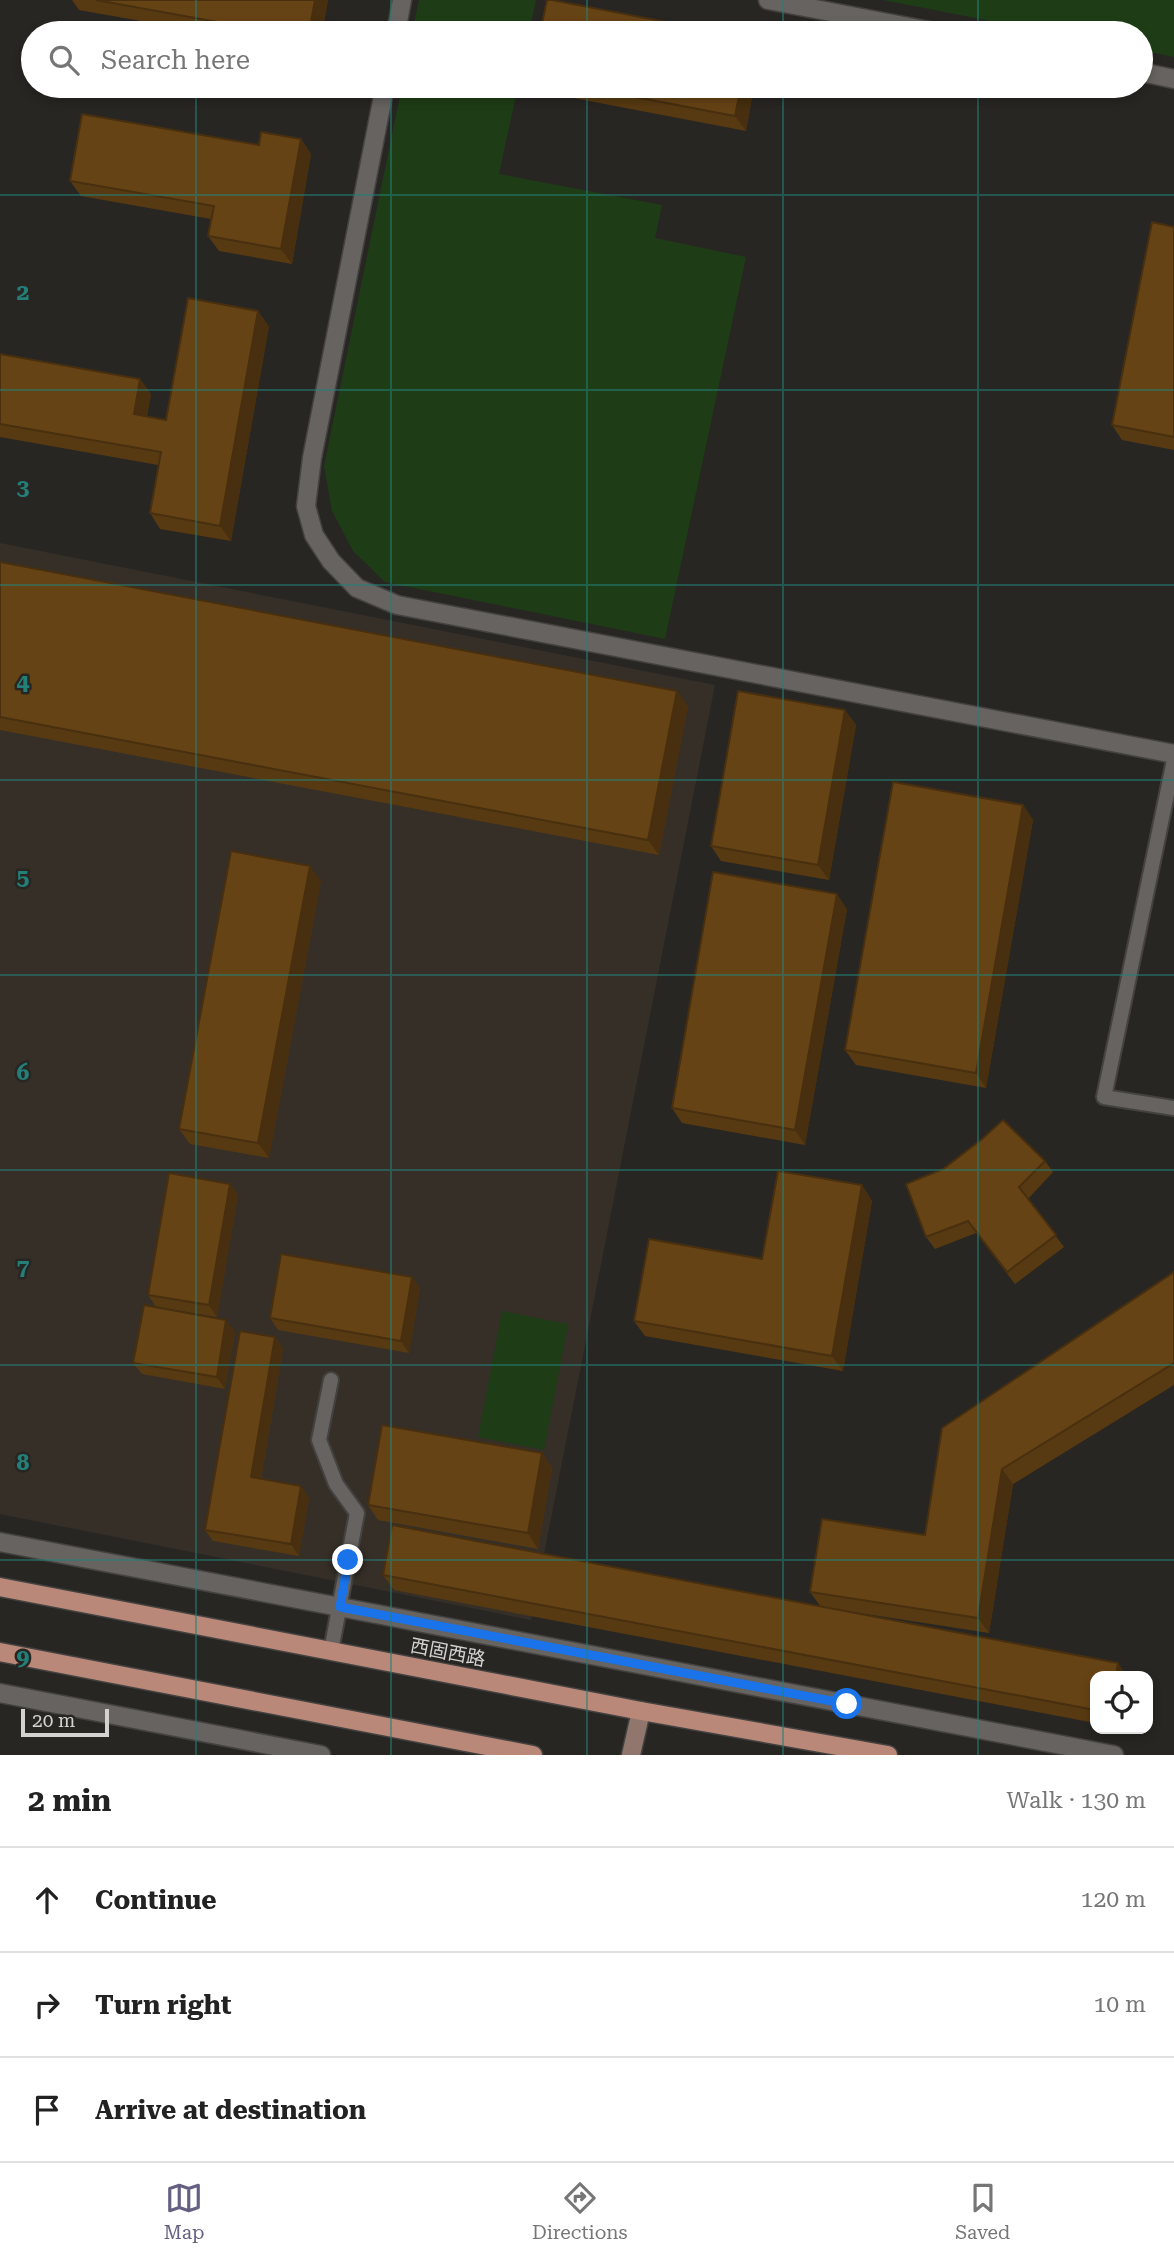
<!DOCTYPE html>
<html lang="en">
<head>
<meta charset="utf-8">
<style>
  body { margin:0; font-family:"Roboto Serif","Noto Sans SC",serif; background:#f2f2f2; color:#222 }
  .controls { position:absolute; right:21px; bottom:21px; display:grid; overflow:hidden; border-radius:14px; box-shadow:0 4px 10px #0003 }
  .controls button { width:63px; height:63px; display:grid; place-items:center; padding:0; border:0; border-bottom:2px solid #e0e0e0; background:#fff; color:#222; font:35px sans-serif }
  .scale { position:absolute; left:21px; bottom:18px; width:88px; box-sizing:border-box; padding-left:7px; border:4px solid #d4d2d1; border-top:0; font-size:19px; line-height:24px; white-space:nowrap; color:#d4d2d1; -webkit-text-stroke:5px #282623; paint-order:stroke }
  .stop { position:absolute; width:21px; height:21px; margin:-16px; border:5px solid #1a73e8; border-radius:50%; background:#fff }
  .stop.end { background:#1a73e8; border-color:#fff; box-shadow:0 2px 7px #0008 }
  .list { margin:0; padding:0; list-style:none }
  h2 { display:flex; justify-content:space-between; align-items:center; height:91px; margin:0; padding:0 28px; font-size:30px }
  h2 small { font-size:23px; font-weight:400; color:#767676 }
  .list li { display:grid; grid-template-columns:46px 1fr auto; gap:21px; align-items:center; box-sizing:border-box; height:105px; padding:0 28px; border-top:2px solid #e0e0e0 }
  .list b { display:block; font-size:26px; white-space:nowrap }
  .list em { font-size:23px; font-style:normal; color:#767676 }
  .icon { flex:none; width:38px; height:38px; fill:none; stroke:currentColor; stroke-width:2; stroke-linecap:round; stroke-linejoin:round }
  .map { position:relative; flex:none; width:1174px; height:1755px; overflow:hidden }
  .search { position:absolute; background:#fff; box-shadow:0 4px 10px #0003; left:21px; right:21px; top:21px; height:77px; display:flex; align-items:center; gap:18px; box-sizing:border-box; padding:0 24px; border-radius:38px; color:#767676; font-size:26px }
  .sheet { height:406px; background:#fff }
  nav { display:flex; justify-content:space-around; align-items:center; box-sizing:border-box; height:98px; border-top:2px solid #e0e0e0; background:#fff; font-size:19px; color:#767676 }
  nav a { display:grid; justify-items:center; gap:4px }
  nav .on { color:#656082 }
  .map>svg:first-child { display:block }
</style>
</head>
<body>
<div class="map">
<svg width="1174" height="1755" viewBox="0 0 1174 1755">
  <rect width="100%" height="100%" fill="#282623"/>
  <!-- built -->
  <path fill="#352f28" d="M 0,543 L 715,685 L 531,1620 L 0,1514 Z"/>
  <!-- green -->
  <path fill="#1e3d16" d="M 419,0 L 536,0 L 529,33 L 412,33 Z
    M 883,0 L 1174,0 L 1174,57 L 1141,50 L 1141,33 L 1053,33 Z
    M 402,86 L 518,86 L 499,174 L 662,205 L 655,238 L 746,257 L 665,639 L 385,582 L 353,551 L 332,511 L 324,466 Z
    M 502,1311 L 568,1324 L 544,1450 L 478,1437 Z"/>
  <g fill="none" stroke-linecap="round" stroke-linejoin="round">
    <defs>
      <path id="lane" d="M 1174,760 L 1104,1097 L 1174,1108
        M 331,1380 L 319,1440 L 336,1484 L 357,1513 L 331,1651"/>
      <path id="street" d="M 768,0 L 940,33
        M 396,33 L 402,0
        M 1141,72 L 1174,79
        M 385,86 L 312,458 L 306,506 L 314,535 L 331,561 L 357,588 L 397,605 L 1174,754
        M 0,1542 L 1114,1755
        M 0,1693 L 321,1755"/>
      <path id="secondary" d="M 631,1755 L 641,1711"/>
      <path id="primary" d="M 0,1587 L 641,1711 L 888,1755
        M 0,1652 L 533,1755"/>
    </defs>
    <!-- lane casing -->
    <use href="#lane" stroke="#444240" stroke-width="18"/>
    <!-- street casing -->
    <use href="#street" stroke="#444240" stroke-width="21"/>
    <!-- secondary casing -->
    <use href="#secondary" stroke="#444240" stroke-width="21"/>
    <!-- primary casing -->
    <use href="#primary" stroke="#444240" stroke-width="21"/>
    <!-- lane -->
    <use href="#lane" stroke="#666360" stroke-width="14"/>
    <!-- street -->
    <use href="#street" stroke="#666360" stroke-width="18"/>
    <!-- secondary -->
    <use href="#secondary" stroke="#90766c" stroke-width="18"/>
    <!-- primary -->
    <use href="#primary" stroke="#b98878" stroke-width="18"/>
  </g>
  <!-- wall -->
  <path fill="#583a12" d="M 72,0 L 328,0 L 322,33 L 208,33 L 79,10 Z
    M 538,86 L 754,86 L 746,131 L 542,92 Z
    M 301,139 L 311,154 L 292,264 L 219,251 L 208,236 L 211,219 L 81,196 L 70,181 L 259,145 Z
    M 1174,227 L 1174,450 L 1122,440 L 1112,425 Z
    M 269,326 L 231,541 L 160,529 L 150,513 L 158,465 L 0,437 L 0,354 L 140,379 L 151,394 L 147,416 L 166,420 Z
    M 0,562 L 688,706 L 659,855 L 0,730 Z
    M 845,710 L 856,725 L 829,880 L 721,861 L 711,846 Z
    M 1023,805 L 1033,820 L 986,1088 L 856,1065 L 845,1050 Z
    M 321,881 L 269,1158 L 190,1144 L 179,1129 Z
    M 847,909 L 805,1145 L 682,1123 L 672,1108 Z
    M 1045,1161 L 1053,1172 L 1028,1199 L 1064,1247 L 1015,1284 L 976,1233 L 935,1249 L 926,1237 Z
    M 230,1184 L 238,1195 L 217,1317 L 156,1307 L 148,1295 Z
    M 862,1185 L 872,1201 L 843,1371 L 645,1336 L 634,1321 L 762,1259 Z
    M 1174,1272 L 1174,1385 L 1013,1484 L 989,1633 L 821,1607 L 810,1592 L 925,1535 Z
    M 412,1277 L 420,1288 L 409,1353 L 278,1330 L 270,1318 Z
    M 226,1320 L 235,1332 L 225,1389 L 142,1374 L 133,1363 Z
    M 275,1337 L 283,1349 L 261,1479 L 301,1486 L 309,1498 L 299,1556 L 213,1541 L 205,1530 Z
    M 542,1453 L 552,1468 L 538,1549 L 378,1520 L 368,1505 Z
    M 383,1575 L 1095,1676 L 1095,1723 L 394,1590 Z"/>
  <!-- shaded-wall -->
  <path fill="#472f0f" d="M 315,0 L 328,0 L 322,33 L 309,33 Z
    M 741,86 L 754,86 L 746,131 L 735,116 Z
    M 301,139 L 311,154 L 292,264 L 281,249 Z
    M 258,311 L 269,326 L 231,541 L 220,526 Z
    M 140,379 L 151,394 L 144,429 L 134,414 Z
    M 677,691 L 688,706 L 659,855 L 648,840 Z
    M 845,710 L 856,725 L 829,880 L 818,865 Z
    M 1023,805 L 1033,820 L 986,1088 L 976,1073 Z
    M 310,866 L 321,881 L 269,1158 L 258,1143 Z
    M 837,894 L 847,909 L 805,1145 L 795,1130 Z
    M 230,1184 L 238,1195 L 217,1317 L 209,1305 Z
    M 862,1185 L 872,1201 L 843,1371 L 832,1356 Z
    M 412,1277 L 420,1288 L 409,1353 L 401,1341 Z
    M 226,1320 L 235,1332 L 225,1389 L 217,1377 Z
    M 275,1337 L 283,1349 L 259,1489 L 251,1477 Z
    M 542,1453 L 552,1468 L 538,1549 L 528,1533 Z
    M 1002,1469 L 1013,1484 L 989,1633 L 978,1618 Z
    M 301,1486 L 309,1498 L 299,1556 L 291,1544 Z
    M 1118,1663 L 1127,1676 L 1116,1676 Z"/>
  <!-- building -->
  <path fill="#664315" stroke="#472f0f" stroke-width="2" d="M 96,0 L 315,0 L 309,33 L 278,33 Z
    M 547,0 L 552,0 L 724,33 L 540,33 Z
    M 577,86 L 741,86 L 735,116 Z
    M 82,114 L 259,145 L 261,132 L 301,139 L 281,249 L 208,236 L 214,206 L 70,181 Z
    M 1152,222 L 1174,227 L 1174,437 L 1112,425 Z
    M 188,298 L 258,311 L 220,526 L 150,513 L 161,452 L 0,424 L 0,354 L 140,379 L 134,414 L 166,420 Z
    M 0,562 L 677,691 L 648,840 L 0,717 Z
    M 738,691 L 845,710 L 818,865 L 711,846 Z
    M 893,782 L 1023,805 L 976,1073 L 845,1050 Z
    M 231,851 L 310,866 L 258,1143 L 179,1129 Z
    M 713,872 L 837,894 L 795,1130 L 672,1108 Z
    M 1003,1120 L 1045,1161 L 1019,1187 L 1056,1235 L 1007,1272 L 968,1221 L 926,1237 L 906,1184 L 943,1169 L 982,1139 Z
    M 778,1171 L 862,1185 L 832,1356 L 634,1321 L 649,1239 L 762,1259 Z
    M 169,1173 L 230,1184 L 209,1305 L 148,1295 Z
    M 281,1254 L 412,1277 L 401,1341 L 270,1318 Z
    M 1174,1272 L 1174,1363 L 1002,1469 L 978,1618 L 810,1592 L 822,1519 L 925,1535 L 942,1428 Z
    M 144,1305 L 226,1320 L 217,1377 L 133,1363 Z
    M 240,1331 L 275,1337 L 251,1477 L 301,1486 L 291,1544 L 205,1530 Z
    M 382,1425 L 542,1453 L 528,1533 L 368,1505 Z
    M 392,1525 L 1118,1663 L 1116,1676 L 1095,1676 L 1095,1710 L 383,1575 Z"/>
  <g fill="none" stroke-linecap="round" stroke-linejoin="round">
    <!-- route -->
    <path stroke="#1a73e8" stroke-width="9" d="M 348,1560 L 340,1607 L 847,1704"/>
  </g>
  <!-- grid -->
  <path fill="none" stroke="#237f78" stroke-width="2" stroke-opacity="0.55" d="M 196,0 L 196,33M 391,0 L 391,33M 587,0 L 587,33M 783,0 L 783,33M 978,0 L 978,33M 196,86 L 196,1755M 391,86 L 391,1755M 587,86 L 587,1755M 783,86 L 783,1755M 978,86 L 978,1755M 0,195 L 1174,195M 0,390 L 1174,390M 0,585 L 1174,585M 0,780 L 1174,780M 0,975 L 1174,975M 0,1170 L 1174,1170M 0,1365 L 1174,1365M 0,1560 L 1174,1560"/>
  <g text-anchor="middle" stroke-width="5" stroke-linejoin="round" paint-order="stroke">
    <!-- street labels -->
    <g font-size="19" fill="#d4d2d1" stroke="#282623">
      <text transform="translate(448 1652) rotate(11)" y="7">西固西路</text>
    </g>
  </g>
  <g font-size="23" text-anchor="middle" font-weight="bold" fill="#237f78" stroke="#282623" stroke-width="5" stroke-linejoin="round" paint-order="stroke">
    <text x="23" y="300">2</text>
    <text x="23" y="495">3</text>
    <text x="23" y="690">4</text>
    <text x="23" y="885">5</text>
    <text x="23" y="1080">6</text>
    <text x="23" y="1275">7</text>
    <text x="23" y="1470">8</text>
    <text x="23" y="1665">9</text>
  </g>
</svg>
<div class="controls">
<button><svg class="icon" aria-label="locate" viewBox="0 0 24 24"><circle cx="12" cy="12" r="6"/><path d="M12 2v4M12 18v4M2 12h4M18 12h4"/></svg></button>
</div>
<div class="scale">20 m</div>
<div class="stop" style="left:847px;top:1704px"></div>
<div class="stop end" style="left:348px;top:1560px"></div>
<div class="search"><svg class="icon" aria-label="search" viewBox="0 0 24 24"><circle cx="10" cy="10" r="6"/><path d="M15 15l6 6"/></svg>Search here</div>
</div>
<section class="sheet">
<h2>2 min<small>Walk · 130 m</small></h2>
<ul class="list">
<li><svg class="icon" aria-label="ahead" viewBox="0 0 24 24"><path d="M12 20V5M6 11l6-6 6 6"/></svg><div><b>Continue</b></div><em>120 m</em></li>
<li><svg class="icon" aria-label="right" viewBox="0 0 24 24"><path d="M7 20v-9h11M14 6l5 5-5 5"/></svg><div><b>Turn right</b></div><em>10 m</em></li>
<li><svg class="icon" aria-label="arrive" viewBox="0 0 24 24"><path d="M6 21V4h12l-3 4 3 4H6"/></svg><div><b>Arrive at destination</b></div></li>
</ul>
</section>
<nav>
<a class="on"><svg class="icon" aria-label="map" viewBox="0 0 24 24"><path d="M3 6l6-2 6 2 6-2v14l-6 2-6-2-6 2zM9 4v14M15 6v14"/></svg>Map</a>
<a><svg class="icon" aria-label="directions" viewBox="0 0 24 24"><path d="M12 3l9 9-9 9-9-9zM9 14v-3h6M13 9l2 2-2 2"/></svg>Directions</a>
<a><svg class="icon" aria-label="saved" viewBox="0 0 24 24"><path d="M7 4h10v16l-5-4-5 4z"/></svg>Saved</a>
</nav>
</body>
</html>
